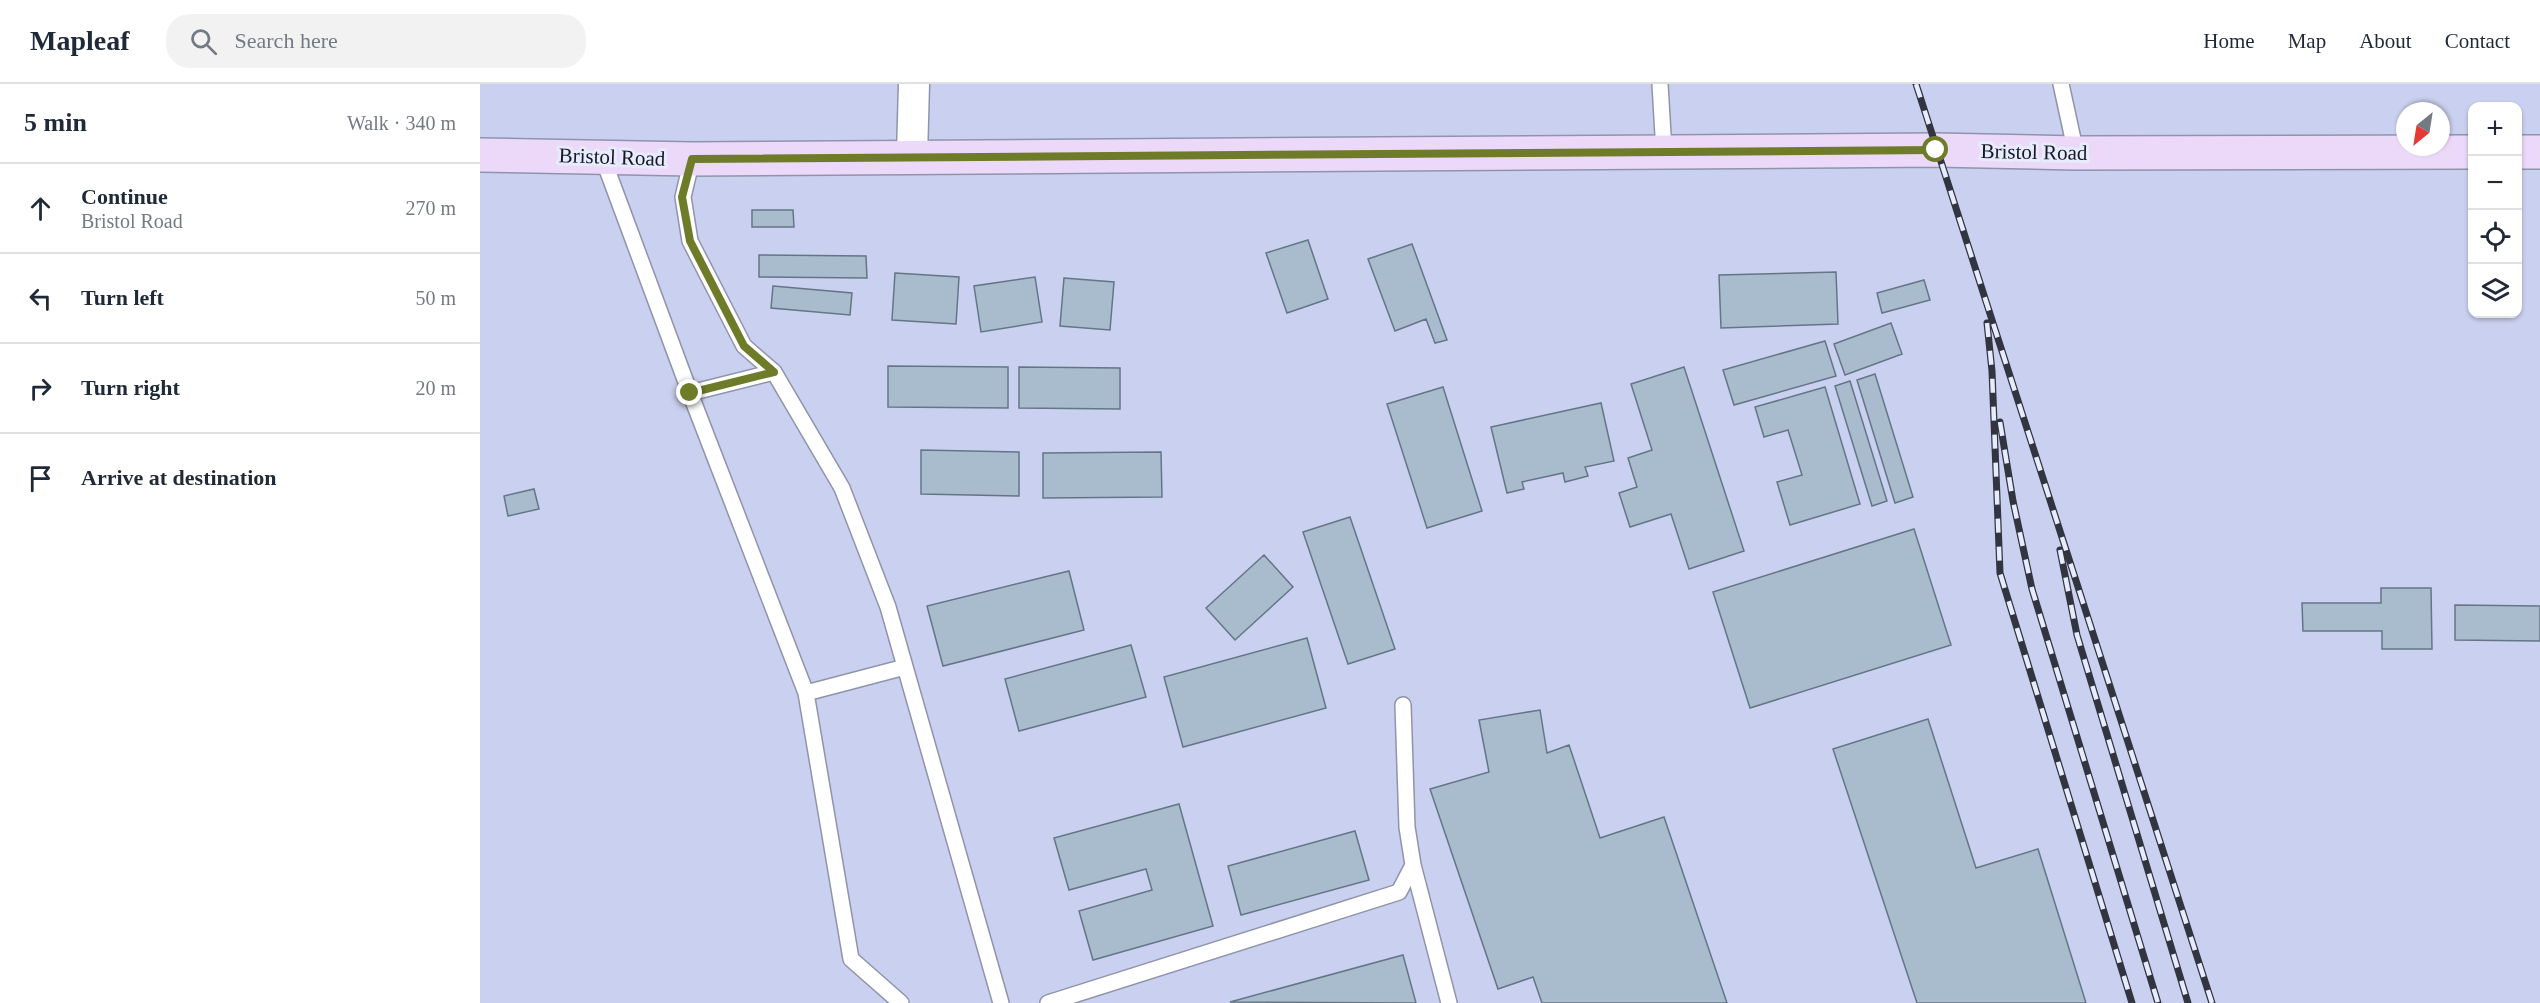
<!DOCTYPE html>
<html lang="en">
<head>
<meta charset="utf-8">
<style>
  body { margin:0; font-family:Georgia,serif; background:#f2f2f3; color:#1f2937 }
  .controls { position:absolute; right:18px; top:18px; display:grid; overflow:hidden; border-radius:12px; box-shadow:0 2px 4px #0004 }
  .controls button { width:54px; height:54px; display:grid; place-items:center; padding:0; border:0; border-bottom:2px solid #e0e1e3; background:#fff; color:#1f2937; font:30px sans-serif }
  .compass { position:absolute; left:1916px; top:18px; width:54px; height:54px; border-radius:50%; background:#fff; box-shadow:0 2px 4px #0004; rotate:210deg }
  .stop { position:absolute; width:18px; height:18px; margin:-14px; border:4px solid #6e7c2a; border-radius:50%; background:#fff }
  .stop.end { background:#6e7c2a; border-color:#fff; box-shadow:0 2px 6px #0008 }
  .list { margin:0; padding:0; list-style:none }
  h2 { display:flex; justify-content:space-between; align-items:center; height:78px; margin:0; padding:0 24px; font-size:26px }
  h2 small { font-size:20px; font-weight:400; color:#747a83 }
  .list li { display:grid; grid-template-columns:39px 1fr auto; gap:18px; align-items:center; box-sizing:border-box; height:90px; padding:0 24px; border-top:2px solid #e0e1e3 }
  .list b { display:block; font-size:22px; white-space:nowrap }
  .list p { margin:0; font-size:20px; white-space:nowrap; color:#747a83 }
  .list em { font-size:20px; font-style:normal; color:#747a83 }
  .icon { flex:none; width:33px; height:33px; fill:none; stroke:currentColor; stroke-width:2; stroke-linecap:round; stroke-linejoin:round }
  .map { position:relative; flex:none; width:2060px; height:919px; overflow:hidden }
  header { display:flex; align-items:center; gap:36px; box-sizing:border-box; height:84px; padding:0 30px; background:#fff; border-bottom:2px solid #e0e1e3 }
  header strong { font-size:28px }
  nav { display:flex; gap:33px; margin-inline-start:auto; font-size:21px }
  .search { width:420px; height:54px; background:#f2f2f3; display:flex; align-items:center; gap:15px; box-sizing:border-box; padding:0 21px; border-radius:24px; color:#747a83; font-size:22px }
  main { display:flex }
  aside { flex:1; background:#fff }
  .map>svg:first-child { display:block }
</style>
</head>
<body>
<header>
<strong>Mapleaf</strong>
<div class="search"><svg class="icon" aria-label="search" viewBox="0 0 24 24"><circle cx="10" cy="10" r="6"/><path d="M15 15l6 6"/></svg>Search here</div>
<nav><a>Home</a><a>Map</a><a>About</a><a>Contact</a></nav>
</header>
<main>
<aside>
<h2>5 min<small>Walk · 340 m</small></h2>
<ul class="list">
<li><svg class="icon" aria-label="ahead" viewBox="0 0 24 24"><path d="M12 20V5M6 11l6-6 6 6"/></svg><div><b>Continue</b><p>Bristol Road</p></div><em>270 m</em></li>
<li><svg class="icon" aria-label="left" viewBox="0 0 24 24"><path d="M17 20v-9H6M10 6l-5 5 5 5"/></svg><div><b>Turn left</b></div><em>50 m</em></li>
<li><svg class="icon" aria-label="right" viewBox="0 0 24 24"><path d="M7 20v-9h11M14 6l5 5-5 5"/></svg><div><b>Turn right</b></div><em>20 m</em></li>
<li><svg class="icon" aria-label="arrive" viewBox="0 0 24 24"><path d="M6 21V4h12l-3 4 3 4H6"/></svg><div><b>Arrive at destination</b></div></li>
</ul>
</aside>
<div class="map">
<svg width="2060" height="919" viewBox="0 0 2060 919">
  <rect width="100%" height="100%" fill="#d9ddf5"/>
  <!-- built -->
  <path fill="#cad0ef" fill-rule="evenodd" d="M 0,0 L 2060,0 L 2060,919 L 0,919 ZM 1992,22 L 2038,22 L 2038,230 L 1992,230 ZM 1925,27 L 1961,27 L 1961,63 L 1925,63 Z"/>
  <!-- building -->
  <path fill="#a8bccd" stroke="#647686" stroke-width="1.5" d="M 272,126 L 313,126 L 314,143 L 272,143 Z
    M 828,156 L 848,215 L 807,229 L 786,169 Z
    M 932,160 L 967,256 L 955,259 L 946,235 L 915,247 L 888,175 Z
    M 279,171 L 386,172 L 387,194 L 279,193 Z
    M 1356,188 L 1358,240 L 1241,244 L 1239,191 Z
    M 415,189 L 479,193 L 476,240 L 412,236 Z
    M 555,193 L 562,238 L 501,248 L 494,202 Z
    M 584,194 L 634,198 L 630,246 L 580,242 Z
    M 1444,196 L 1450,216 L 1402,229 L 1397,209 Z
    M 293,202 L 372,209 L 370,231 L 291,224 Z
    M 1411,239 L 1422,270 L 1365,291 L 1354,260 Z
    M 1345,257 L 1356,292 L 1254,321 L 1243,286 Z
    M 408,282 L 528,283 L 528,324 L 408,323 Z
    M 539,283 L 640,284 L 640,325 L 539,324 Z
    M 1204,283 L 1264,467 L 1209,485 L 1191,430 L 1150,443 L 1139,409 L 1157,403 L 1148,374 L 1172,366 L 1151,300 Z
    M 1395,290 L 1433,413 L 1415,419 L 1377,296 Z
    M 1370,297 L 1407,417 L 1392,422 L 1355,302 Z
    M 963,303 L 1002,427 L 947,444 L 907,320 Z
    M 1345,303 L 1380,420 L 1310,441 L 1297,398 L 1322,391 L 1308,346 L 1284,353 L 1275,323 Z
    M 1121,319 L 1134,377 L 1105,383 L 1108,392 L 1085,398 L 1083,389 L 1042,398 L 1044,405 L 1027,409 L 1011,343 Z
    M 441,366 L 539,368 L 539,412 L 441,410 Z
    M 681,368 L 682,413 L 563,414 L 563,369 Z
    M 54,405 L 59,425 L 28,432 L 24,412 Z
    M 870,433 L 915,565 L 868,580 L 823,448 Z
    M 1434,445 L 1471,561 L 1270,624 L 1233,508 Z
    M 784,471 L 813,503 L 755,556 L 726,524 Z
    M 589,487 L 604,546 L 463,582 L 447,522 Z
    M 1901,504 L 1951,504 L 1952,565 L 1902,565 L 1902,547 L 1823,547 L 1822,519 L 1901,519 Z
    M 1975,521 L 2060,522 L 2060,557 L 1975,556 Z
    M 827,554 L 846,624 L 703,663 L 684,593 Z
    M 651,561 L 666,613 L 539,647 L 525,595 Z
    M 1060,626 L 1067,669 L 1089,661 L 1120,754 L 1184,733 L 1247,919 L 1062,919 L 1053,893 L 1018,905 L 950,705 L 1009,688 L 999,636 Z
    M 1448,635 L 1496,784 L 1558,765 L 1606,919 L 1437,919 L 1353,665 Z
    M 699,720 L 733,842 L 613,876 L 599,827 L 672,806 L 666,785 L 589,806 L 574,754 Z
    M 875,747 L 889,796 L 761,831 L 748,782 Z
    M 923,871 L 936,919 L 750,918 Z"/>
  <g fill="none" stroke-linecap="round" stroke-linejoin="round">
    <defs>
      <path id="lane" d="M 1180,0 L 1184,68
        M 1581,0 L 1596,69
        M 122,72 L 210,309 L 326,609 L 425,583
        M 212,75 L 203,113 L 210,157 L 264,262 L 294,288 L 362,404 L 408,523 L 521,919
        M 210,309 L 294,288
        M 326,609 L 371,875 L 421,919
        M 933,781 L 969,919
        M 568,919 L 919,808 L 933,781 L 927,743 L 923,621"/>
      <path id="street" d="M 432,72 L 434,0"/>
      <path id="secondary" d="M 2038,68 L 2060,68
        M 0,71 L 212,75 L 1456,66 L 1596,69 L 1992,68"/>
    </defs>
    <!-- lane casing -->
    <use href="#lane" stroke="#8f94aa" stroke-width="18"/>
    <!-- street casing -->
    <use href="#street" stroke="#8f94aa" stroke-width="33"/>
    <!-- secondary casing -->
    <use href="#secondary" stroke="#8f94aa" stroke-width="36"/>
    <!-- lane -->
    <use href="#lane" stroke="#fff" stroke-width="15"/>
    <!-- street -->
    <use href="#street" stroke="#fff" stroke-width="30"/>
    <!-- secondary -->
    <use href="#secondary" stroke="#ecd9fa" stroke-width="33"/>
    <defs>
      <path id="rail" d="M 1436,0 L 1732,919
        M 1507,239 L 1512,287 L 1520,489 L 1652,919
        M 1520,338 L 1533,417 L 1552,505 L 1678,919
        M 1580,466 L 1597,551 L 1708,919"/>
    </defs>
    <!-- rail casing -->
    <use href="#rail" stroke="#32343f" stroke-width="7"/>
    <!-- rail -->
    <use href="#rail" stroke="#e7ebfe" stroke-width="4.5" stroke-dasharray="14" stroke-linecap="butt"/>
  </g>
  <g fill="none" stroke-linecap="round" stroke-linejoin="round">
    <!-- route -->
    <path stroke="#6e7c2a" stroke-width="8" d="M 210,309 L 294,288 L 264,262 L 210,157 L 202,113 L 212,75 L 1456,66"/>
  </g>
  <g text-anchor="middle" stroke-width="6" stroke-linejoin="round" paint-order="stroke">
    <!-- street labels -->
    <g font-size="21" fill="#171821" stroke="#e7ebfe">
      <text transform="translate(1554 68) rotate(1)" y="7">Bristol Road</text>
      <text transform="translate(132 73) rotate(2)" y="7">Bristol Road</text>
    </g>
  </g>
</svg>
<div class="controls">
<button>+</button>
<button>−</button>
<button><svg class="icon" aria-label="locate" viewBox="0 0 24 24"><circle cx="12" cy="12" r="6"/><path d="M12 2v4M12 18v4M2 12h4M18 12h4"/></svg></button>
<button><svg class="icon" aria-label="layers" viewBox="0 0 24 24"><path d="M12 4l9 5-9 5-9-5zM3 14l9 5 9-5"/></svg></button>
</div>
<svg class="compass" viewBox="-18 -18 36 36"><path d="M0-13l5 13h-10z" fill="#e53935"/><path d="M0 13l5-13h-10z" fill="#747a83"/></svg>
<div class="stop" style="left:1456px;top:66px"></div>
<div class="stop end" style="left:210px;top:309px"></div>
</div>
</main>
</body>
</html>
